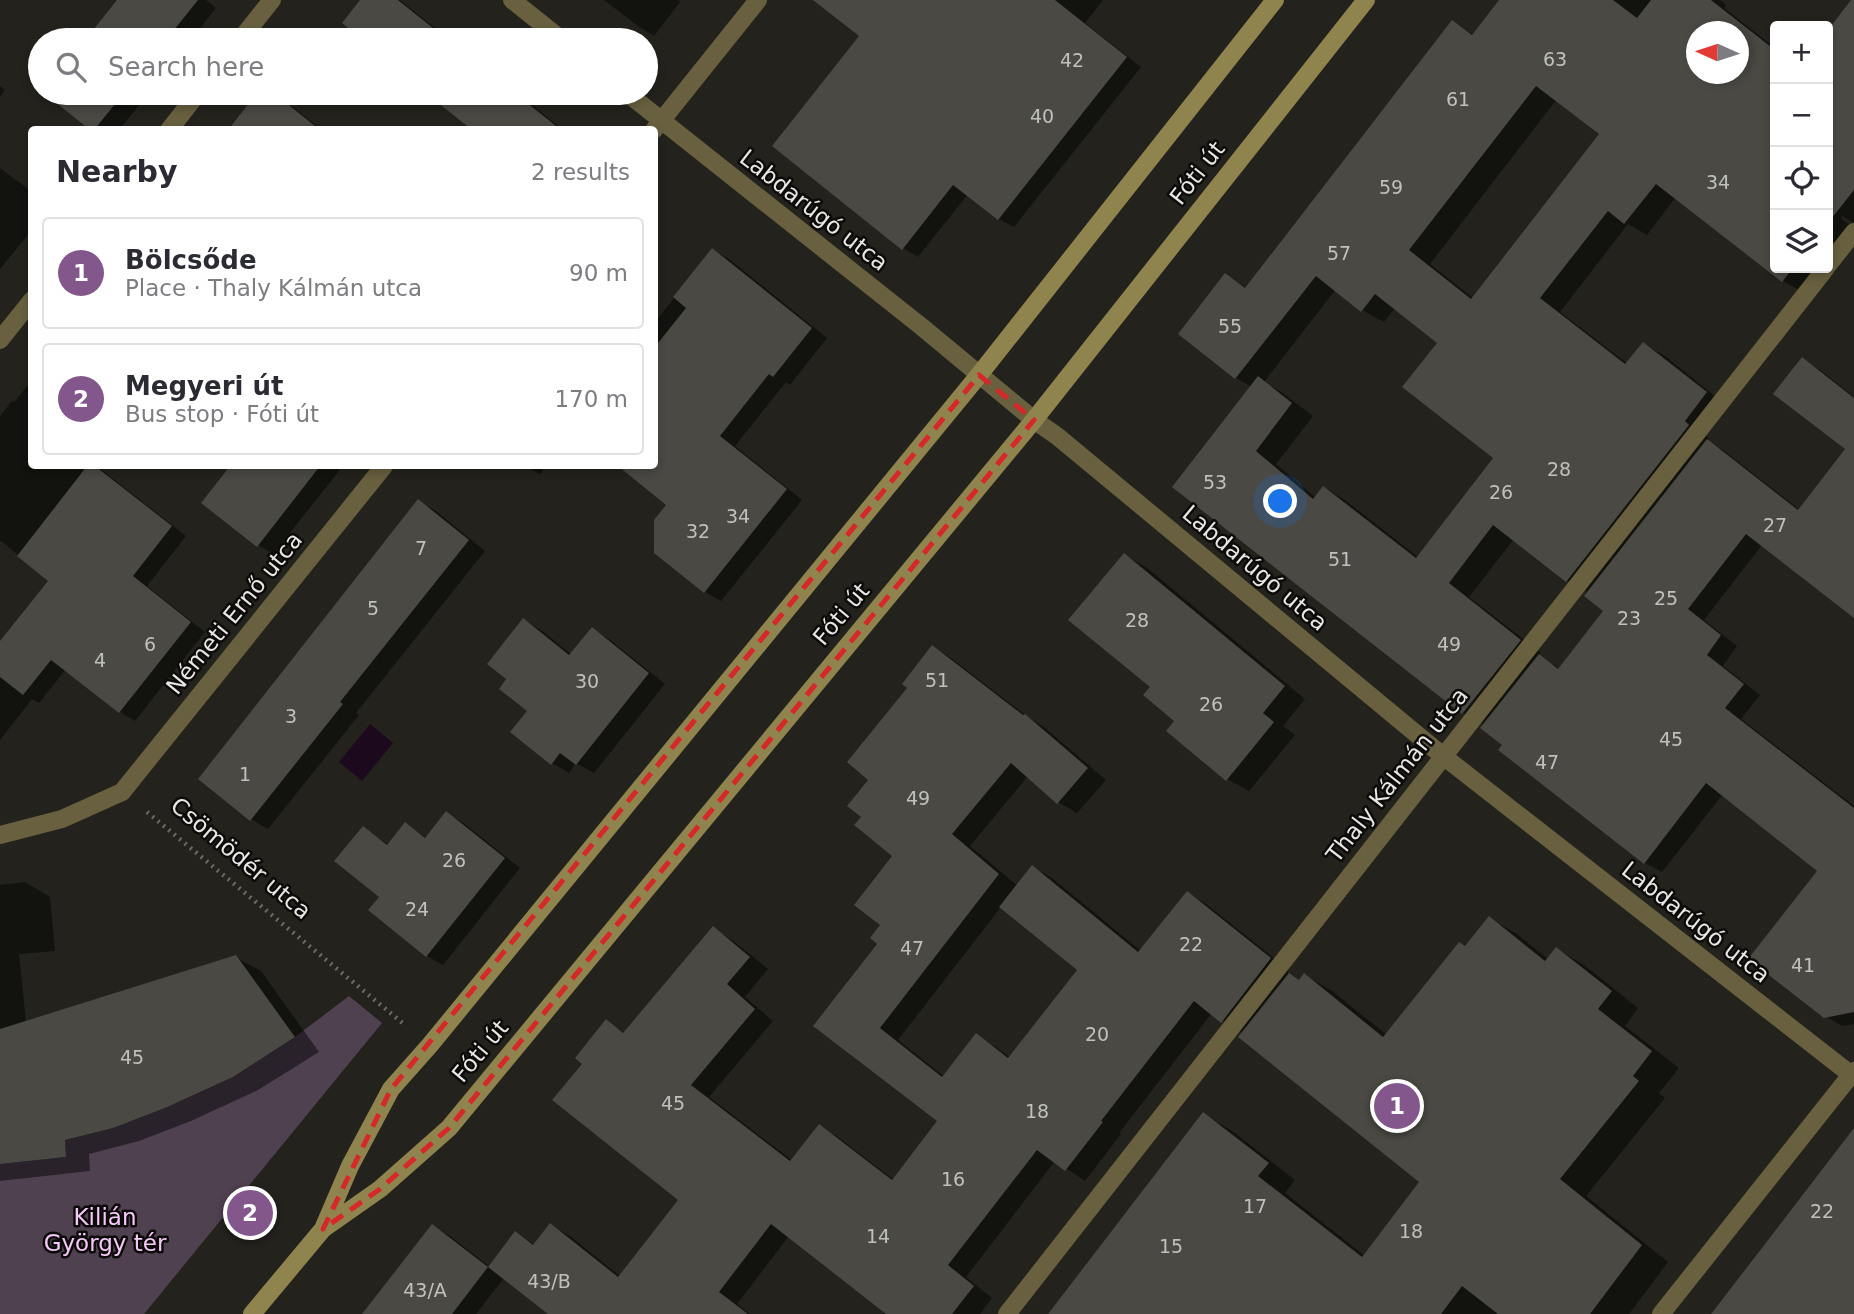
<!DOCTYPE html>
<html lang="en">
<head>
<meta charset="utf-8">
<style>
  body { margin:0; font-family:"DejaVu Sans",sans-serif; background:#f7f7f7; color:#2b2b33 }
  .controls { position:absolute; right:21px; top:21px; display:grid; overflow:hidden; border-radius:7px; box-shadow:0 4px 10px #0003 }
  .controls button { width:63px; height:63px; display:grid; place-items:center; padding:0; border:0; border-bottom:2px solid #e1e1e2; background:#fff; color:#2b2b33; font:35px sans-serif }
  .compass { position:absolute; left:1686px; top:21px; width:63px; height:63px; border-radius:50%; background:#fff; box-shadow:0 4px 10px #0003; rotate:273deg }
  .you { position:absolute; left:1281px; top:502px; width:24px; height:24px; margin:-18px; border:5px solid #fff; border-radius:50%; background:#1a73e8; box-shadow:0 0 0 10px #1a73e833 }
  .badge { display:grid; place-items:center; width:46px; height:46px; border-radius:50%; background:#83578c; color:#fff; font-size:23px; font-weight:700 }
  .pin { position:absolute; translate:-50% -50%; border:4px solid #fff; box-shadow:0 2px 7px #0006 }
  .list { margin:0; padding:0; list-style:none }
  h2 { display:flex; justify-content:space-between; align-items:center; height:91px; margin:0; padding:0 28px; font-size:30px }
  h2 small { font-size:23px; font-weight:400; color:#7c7c81 }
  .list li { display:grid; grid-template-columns:46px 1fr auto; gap:21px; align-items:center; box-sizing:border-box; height:112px; margin:0 14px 14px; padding:0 14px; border:2px solid #e1e1e2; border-radius:7px }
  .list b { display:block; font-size:26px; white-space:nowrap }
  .list p { margin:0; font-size:23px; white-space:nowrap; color:#7c7c81 }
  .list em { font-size:23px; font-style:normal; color:#7c7c81 }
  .icon { flex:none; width:38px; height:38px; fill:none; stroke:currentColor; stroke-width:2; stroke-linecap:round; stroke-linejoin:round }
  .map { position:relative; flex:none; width:1854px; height:1314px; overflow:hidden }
  .search { position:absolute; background:#fff; box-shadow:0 4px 10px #0003; left:28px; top:28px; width:630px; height:77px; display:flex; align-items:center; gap:18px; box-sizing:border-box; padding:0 24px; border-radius:38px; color:#7c7c81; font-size:26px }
  .panel { position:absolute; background:#fff; box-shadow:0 4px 10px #0003; left:28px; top:126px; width:630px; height:343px; border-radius:7px }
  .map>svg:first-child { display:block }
</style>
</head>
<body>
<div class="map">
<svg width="1854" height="1314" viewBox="0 0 1854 1314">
  <rect width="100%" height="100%" fill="#23221d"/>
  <!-- green -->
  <path fill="#504151" d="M 349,996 L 382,1023 L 144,1314 L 0,1314 L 0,1164 L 66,1157 L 65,1140 L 113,1128 L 165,1108 L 233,1077 L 295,1037 Z"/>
  <!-- water -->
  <path fill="#1c091e" d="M 370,724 L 393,743 L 362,781 L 339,762 Z"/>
  <!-- shadow -->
  <path fill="#0007" fill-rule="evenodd" d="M 120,0 L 206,0 L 216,8 L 191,40 L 88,40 Z
    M 362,0 L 400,0 L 450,40 L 361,40 Z
    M 604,0 L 678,0 L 680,2 L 654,36 L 638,26 Z
    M 821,0 L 1103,0 L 1085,23 L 1141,67 L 1014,227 L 999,219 L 968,194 L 918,257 L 903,248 L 862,36 Z
    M 1501,0 L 1720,0 L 1726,5 L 1724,8 L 1775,48 L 1775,268 L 1824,268 L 1804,293 L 1783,281 L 1676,197 L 1647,235 L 1628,224 L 1560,312 L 1628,364 L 1643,344 L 1665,356 L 1727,406 L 1705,435 L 1709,438 L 1707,441 L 1724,451 L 1800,510 L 1847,449 L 1802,360 L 1819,369 L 1854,397 L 1854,614 L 1762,545 L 1704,620 L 1737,646 L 1723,666 L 1760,695 L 1741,719 L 1854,806 L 1854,1024 L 1842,1026 L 1825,1016 L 1819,870 L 1723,794 L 1662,872 L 1645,863 L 1501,750 L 1504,745 L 1485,725 L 1463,713 L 1174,487 L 1252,387 L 1236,378 L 1180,334 L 1225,275 L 1247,288 L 1452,22 L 1474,35 ZM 1696,32 L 1738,32 L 1738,74 L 1696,74 ZM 1557,99 L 1601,134 L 1473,298 L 1430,264 ZM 1336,289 L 1362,310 L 1384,322 L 1395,308 L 1439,343 L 1495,457 L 1418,557 L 1345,500 L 1324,488 L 1316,498 L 1276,464 L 1313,416 L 1280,391 L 1264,382 ZM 1514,539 L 1567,580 L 1589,593 L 1606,610 L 1560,669 L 1539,656 L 1541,653 L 1469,597 Z
    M 1853,1 L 1854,223 L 1842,216 L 1841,219 L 1854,227 L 1828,263 L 1828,33 Z
    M 0,86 L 5,90 L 0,97 Z
    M 47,93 L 149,93 L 119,130 L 92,130 Z
    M 259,93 L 274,93 L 278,95 L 322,130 L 230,130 Z
    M 514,94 L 531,104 L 563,130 L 488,130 Z
    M 0,168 L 32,192 L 32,230 L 0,269 Z
    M 713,250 L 729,259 L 827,338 L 790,385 L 786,382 L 735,446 L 802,500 L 721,601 L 705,592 L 653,550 L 678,520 L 668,505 L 620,466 L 654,466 L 654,323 Z
    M 32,380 L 32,466 L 97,466 L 186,536 L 147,586 L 205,632 L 135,721 L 120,712 L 66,669 L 39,703 L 32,699 L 0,740 L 0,643 L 50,581 L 1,541 L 0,542 L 0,416 L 12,401 L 14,402 Z
    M 233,466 L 343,466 L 273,554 L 258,545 L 204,502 Z
    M 524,466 L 546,466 L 540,474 Z
    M 419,502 L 436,511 L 485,551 L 356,713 L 359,715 L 268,829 L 251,819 Z
    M 1124,555 L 1146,567 L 1305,699 L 1283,726 L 1295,735 L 1249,791 L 1227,779 L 1177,721 L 1152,687 Z
    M 524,620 L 541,630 L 572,655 L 592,629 L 609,639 L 665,684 L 594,773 L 576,763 L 569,773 L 552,763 L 530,711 Z
    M 932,647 L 951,658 L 1029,718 L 1044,727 L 1106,780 L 1077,813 L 1058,802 L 1028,776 L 970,846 L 1018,886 L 1033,867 L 1052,878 L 1141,951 L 1187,893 L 1206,904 L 1289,970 L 1287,973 L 1300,981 L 1305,975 L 1332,991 L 1387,1035 L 1466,948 L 1489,918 L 1517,934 L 1548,959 L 1557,949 L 1584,965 L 1638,1008 L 1625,1026 L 1679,1068 L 1659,1093 L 1665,1098 L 1586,1196 L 1668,1262 L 1629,1314 L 1050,1314 L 1204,1115 L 1231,1130 L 1295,1180 L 1285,1193 L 1365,1256 L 1422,1182 L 1243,1034 L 1212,1013 L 1119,1133 L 1121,1134 L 1085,1181 L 1055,1161 L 966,1277 L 992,1298 L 980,1314 L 883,1314 L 885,1311 L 789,1236 L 737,1304 L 750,1314 L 551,1314 L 504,1278 L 476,1314 L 366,1314 L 433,1226 L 450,1236 L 490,1267 L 516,1233 L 535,1245 L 550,1225 L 570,1236 L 621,1277 L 680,1200 L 585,1064 L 606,1022 L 625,1033 L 713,929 L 732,940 L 768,969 L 745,997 L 773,1021 L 709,1097 L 793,1161 L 819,1126 L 838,1137 L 894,1180 L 940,1121 L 816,1026 L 880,944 L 894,856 L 864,817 L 870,779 L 910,688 ZM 1001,907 L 1079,970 L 1011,1058 L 996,1047 L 977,1036 L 945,1077 L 898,1040 Z
    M 446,813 L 462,822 L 520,868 L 443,965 L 427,956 L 370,910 L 381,896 L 363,828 L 389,845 L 405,824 L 427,838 Z
    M 25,882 L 50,897 L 55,951 L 19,954 L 26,1022 L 235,957 L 261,971 L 319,1052 L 258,1090 L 191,1121 L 139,1141 L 89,1154 L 90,1171 L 0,1181 L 0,885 Z"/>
  <!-- building -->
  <path fill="#4a4944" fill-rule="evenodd" d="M 117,0 L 198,0 L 166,40 L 85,40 Z
    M 360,0 L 398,0 L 448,40 L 359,40 L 360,38 L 342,23 Z
    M 813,0 L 1055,0 L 1127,57 L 998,220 L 953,185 L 902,250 L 772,146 L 859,36 Z
    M 1499,0 L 1613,0 L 1637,18 L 1651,0 L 1711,0 L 1775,50 L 1775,268 L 1793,268 L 1782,282 L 1656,184 L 1624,224 L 1608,211 L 1540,298 L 1625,364 L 1643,342 L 1707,392 L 1685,421 L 1689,425 L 1566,582 L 1493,525 L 1449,583 L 1521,640 L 1462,714 L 1172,487 L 1258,376 L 1292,403 L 1256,451 L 1313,499 L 1323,486 L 1416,558 L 1493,458 L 1402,387 L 1437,343 L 1375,294 L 1361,312 L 1316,276 L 1235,379 L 1178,334 L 1225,273 L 1245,288 L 1452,20 L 1472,35 ZM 1697,32 L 1739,32 L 1739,74 L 1697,74 ZM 1536,86 L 1599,134 L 1471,299 L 1409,250 Z
    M 1851,0 L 1854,0 L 1854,190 L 1828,223 L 1828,30 Z
    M 44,93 L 124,93 L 94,130 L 90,130 Z
    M 257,93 L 274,93 L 320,130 L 228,130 Z
    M 426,93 L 515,93 L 561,130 L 472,130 Z
    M 712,248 L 812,328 L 773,377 L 769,374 L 720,436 L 787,489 L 704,593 L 654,553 L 654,520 L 666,505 L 618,466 L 654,466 L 654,348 L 686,308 L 673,297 Z
    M 1802,357 L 1854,398 L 1854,618 L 1746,534 L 1688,609 L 1721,635 L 1707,655 L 1744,684 L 1725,708 L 1854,808 L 1854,1012 L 1824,1018 L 1748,959 L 1817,871 L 1706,783 L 1644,864 L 1498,750 L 1502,745 L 1480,728 L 1539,654 L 1558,669 L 1603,611 L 1584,596 L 1707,439 L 1798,510 L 1845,449 L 1773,394 Z
    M 87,466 L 95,466 L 172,526 L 133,576 L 191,622 L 119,713 L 51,660 L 23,695 L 0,677 L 0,641 L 48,581 L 17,556 Z
    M 230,466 L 320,466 L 257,547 L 201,503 Z
    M 418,499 L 469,540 L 340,702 L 343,704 L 250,821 L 198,779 Z
    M 1124,553 L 1285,686 L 1263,713 L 1274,722 L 1226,781 L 1166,731 L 1174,721 L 1143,695 L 1150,687 L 1068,620 Z
    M 523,618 L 569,655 L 592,627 L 649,673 L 576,765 L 560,753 L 551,765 L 510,732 L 527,711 L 499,689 L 506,679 L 487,664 Z
    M 932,645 L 1023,715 L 1025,714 L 1088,768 L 1057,804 L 1011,763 L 952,834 L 999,874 L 880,1028 L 942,1077 L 976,1033 L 1008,1058 L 1077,970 L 999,907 L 1032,865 L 1138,952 L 1187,891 L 1271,958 L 1221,1023 L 1194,1001 L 1101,1121 L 1103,1122 L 1065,1171 L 1037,1150 L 948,1265 L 974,1286 L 952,1314 L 886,1314 L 771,1224 L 719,1292 L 748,1314 L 548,1314 L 488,1267 L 515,1231 L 533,1245 L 550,1223 L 618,1277 L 678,1200 L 552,1100 L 582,1064 L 575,1058 L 606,1019 L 623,1033 L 713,926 L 750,957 L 727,984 L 755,1009 L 691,1085 L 790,1161 L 819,1124 L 892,1180 L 937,1121 L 813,1026 L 877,944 L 870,938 L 880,925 L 854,905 L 892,856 L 854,825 L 861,817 L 847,806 L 868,780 L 847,762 L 907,688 L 902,684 Z
    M 446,811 L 505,858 L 426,957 L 368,910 L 379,897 L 334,861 L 363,826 L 387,845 L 405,822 L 425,838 Z
    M 1489,916 L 1545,961 L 1556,947 L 1612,991 L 1598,1009 L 1652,1051 L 1633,1076 L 1639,1081 L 1560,1179 L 1642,1245 L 1590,1314 L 1498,1314 L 1462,1286 L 1441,1314 L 1048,1314 L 1203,1112 L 1269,1163 L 1258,1176 L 1362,1257 L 1419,1182 L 1238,1037 L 1289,973 L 1299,980 L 1304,973 L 1383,1037 L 1459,942 L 1465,946 Z
    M 236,955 L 295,1037 L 233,1077 L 165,1108 L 113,1128 L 65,1140 L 66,1157 L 0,1164 L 0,1029 Z
    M 1854,1128 L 1854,1314 L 1711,1314 L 1735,1283 Z
    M 432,1224 L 488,1267 L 452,1314 L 362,1314 Z"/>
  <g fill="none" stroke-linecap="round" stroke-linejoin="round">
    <!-- path -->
    <path stroke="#6b6a65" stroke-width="4.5" stroke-dasharray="2 5" stroke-linecap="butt" d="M 147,812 L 405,1025"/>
    <!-- street -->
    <path stroke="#68603f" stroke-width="18" d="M 512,0 L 562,40
      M 240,40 L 272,0
      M 627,93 L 922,327 L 1034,420 L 1057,436 L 1443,756 L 1854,1077
      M 169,130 L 198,93
      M 654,130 L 758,0
      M 1828,265 L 1854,232
      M 0,340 L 32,300
      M 0,835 L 62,819 L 122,792 L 384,466
      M 1007,1314 L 1826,268
      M 1661,1314 L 1854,1071"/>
    <!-- secondary -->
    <path stroke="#90844e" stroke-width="18" d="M 323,1229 L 350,1166 L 391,1089 L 430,1045 L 979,375 L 1275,0
      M 252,1314 L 323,1229 L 380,1189 L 449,1128 L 1034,420 L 1366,0"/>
  </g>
  <!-- marked area -->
  <path fill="none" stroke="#d62828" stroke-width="5" stroke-dasharray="14 9" stroke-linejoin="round" d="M 979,375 L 1034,420 L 449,1128 L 380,1189 L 323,1229 L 391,1089 Z"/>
  <g text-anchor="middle" stroke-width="5" stroke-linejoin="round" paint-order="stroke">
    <!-- number labels -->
    <g font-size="19" fill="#c0c0bc">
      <text x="1555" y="66">63</text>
      <text x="1072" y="67">42</text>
      <text x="1458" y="106">61</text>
      <text x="1042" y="123">40</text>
      <text x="1718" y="189">34</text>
      <text x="1391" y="194">59</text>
      <text x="1339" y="260">57</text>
      <text x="1230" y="333">55</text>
      <text x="1559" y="476">28</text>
      <text x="1215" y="489">53</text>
      <text x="1501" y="499">26</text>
      <text x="738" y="523">34</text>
      <text x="1775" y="532">27</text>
      <text x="698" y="538">32</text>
      <text x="421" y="555">7</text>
      <text x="1340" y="566">51</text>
      <text x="1666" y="605">25</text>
      <text x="373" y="615">5</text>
      <text x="1629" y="625">23</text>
      <text x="1137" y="627">28</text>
      <text x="150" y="651">6</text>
      <text x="1449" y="651">49</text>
      <text x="100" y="667">4</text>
      <text x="937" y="687">51</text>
      <text x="587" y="688">30</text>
      <text x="1211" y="711">26</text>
      <text x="291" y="723">3</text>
      <text x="1671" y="746">45</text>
      <text x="1547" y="769">47</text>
      <text x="245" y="781">1</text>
      <text x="918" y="805">49</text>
      <text x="454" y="867">26</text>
      <text x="417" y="916">24</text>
      <text x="1191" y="951">22</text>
      <text x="912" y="955">47</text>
      <text x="1803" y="972">41</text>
      <text x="1097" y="1041">20</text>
      <text x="132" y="1064">45</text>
      <text x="673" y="1110">45</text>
      <text x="1037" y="1118">18</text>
      <text x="953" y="1186">16</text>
      <text x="1255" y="1213">17</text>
      <text x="1822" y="1218">22</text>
      <text x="1411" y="1238">18</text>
      <text x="878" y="1243">14</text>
      <text x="1171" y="1253">15</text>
      <text x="549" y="1288">43/B</text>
      <text x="425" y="1297">43/A</text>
    </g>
    <!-- street labels -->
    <g font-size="23" fill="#e8e7e4" stroke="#0c0b09">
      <text transform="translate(1197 173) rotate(-52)" y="8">Fóti út</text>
      <text transform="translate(814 210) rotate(38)" y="8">Labdarúgó utca</text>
      <text transform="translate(1255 568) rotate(40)" y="8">Labdarúgó utca</text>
      <text transform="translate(234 613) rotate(-51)" y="8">Németi Ernő utca</text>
      <text transform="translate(841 614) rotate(-50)" y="8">Fóti út</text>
      <text transform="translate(1397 775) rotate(-52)" y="8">Thaly Kálmán utca</text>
      <text transform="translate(241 858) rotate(40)" y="8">Csömödér utca</text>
      <text transform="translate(1696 922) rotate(38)" y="8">Labdarúgó utca</text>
      <text transform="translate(480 1051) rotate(-50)" y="8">Fóti út</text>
    </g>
    <!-- park labels -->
    <g font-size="23" fill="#f5c9f9" stroke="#0c0b09">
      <text x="105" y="1225">Kilián<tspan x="105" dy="26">György tér</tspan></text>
    </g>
  </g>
</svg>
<div class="controls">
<button>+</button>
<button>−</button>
<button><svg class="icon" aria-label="locate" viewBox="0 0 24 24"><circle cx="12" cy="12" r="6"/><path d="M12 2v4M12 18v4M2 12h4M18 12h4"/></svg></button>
<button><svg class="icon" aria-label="layers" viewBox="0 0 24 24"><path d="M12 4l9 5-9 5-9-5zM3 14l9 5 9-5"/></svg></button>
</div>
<svg class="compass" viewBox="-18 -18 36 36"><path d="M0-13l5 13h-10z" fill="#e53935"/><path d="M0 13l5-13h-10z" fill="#7c7c81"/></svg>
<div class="you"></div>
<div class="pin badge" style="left:1397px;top:1106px">1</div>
<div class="pin badge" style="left:250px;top:1213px">2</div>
<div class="search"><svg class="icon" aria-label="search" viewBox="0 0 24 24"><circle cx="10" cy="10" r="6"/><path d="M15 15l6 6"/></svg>Search here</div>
<section class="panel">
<h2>Nearby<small>2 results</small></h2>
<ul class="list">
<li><span class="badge">1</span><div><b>Bölcsőde</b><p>Place · Thaly Kálmán utca</p></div><em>90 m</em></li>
<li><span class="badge">2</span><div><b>Megyeri út</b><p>Bus stop · Fóti út</p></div><em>170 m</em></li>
</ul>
</section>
</div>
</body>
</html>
